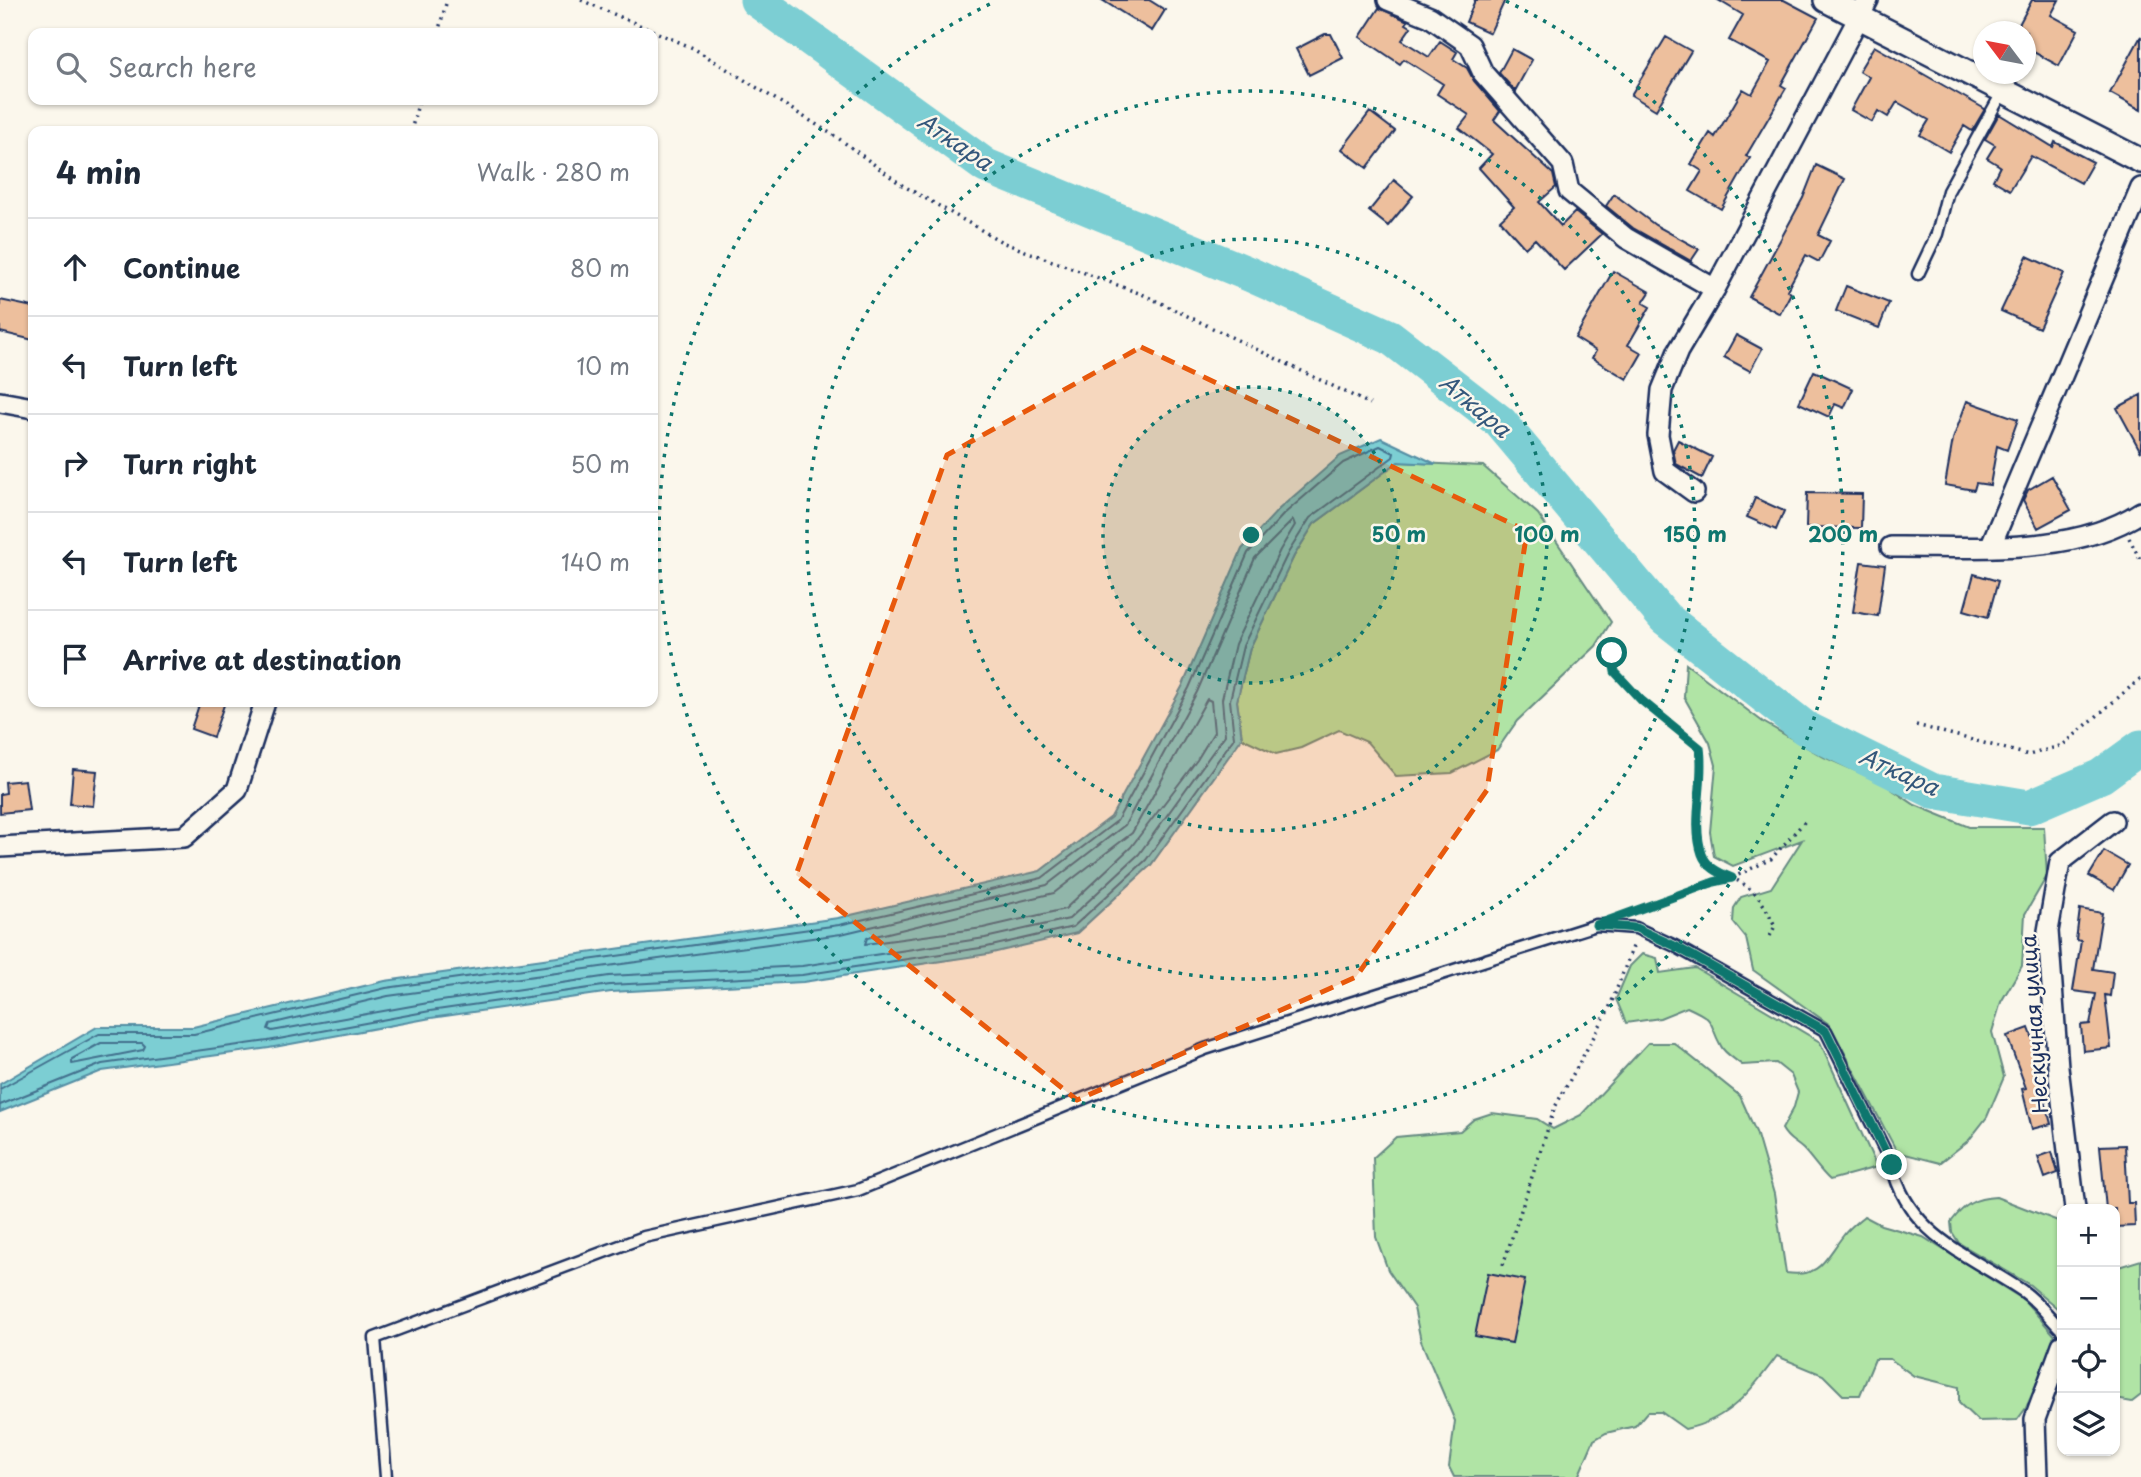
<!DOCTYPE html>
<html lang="en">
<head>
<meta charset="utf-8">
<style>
  body { margin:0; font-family:"Playpen Sans",sans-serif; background:#f6f6f7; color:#1f2937 }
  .controls { position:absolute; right:21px; bottom:21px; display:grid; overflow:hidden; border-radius:14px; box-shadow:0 2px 5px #0004 }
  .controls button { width:63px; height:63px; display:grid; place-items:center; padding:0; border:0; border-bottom:2px solid #e0e1e3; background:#fff; color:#1f2937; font:35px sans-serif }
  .compass { position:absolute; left:1973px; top:21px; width:63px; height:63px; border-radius:50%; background:#fff; box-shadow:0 2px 5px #0004; rotate:302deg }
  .stop { position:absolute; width:21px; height:21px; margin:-16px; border:5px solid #0f766e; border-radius:50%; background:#fff }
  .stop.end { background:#0f766e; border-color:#fff; box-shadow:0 2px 7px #0008 }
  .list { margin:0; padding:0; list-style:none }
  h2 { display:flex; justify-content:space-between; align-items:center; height:91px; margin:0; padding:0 28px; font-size:30px }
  h2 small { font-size:23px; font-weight:400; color:#747a83 }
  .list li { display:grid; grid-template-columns:46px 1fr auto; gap:21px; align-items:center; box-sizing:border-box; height:98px; padding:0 28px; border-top:2px solid #e0e1e3 }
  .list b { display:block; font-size:26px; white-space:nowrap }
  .list em { font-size:23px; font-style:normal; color:#747a83 }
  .icon { flex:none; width:38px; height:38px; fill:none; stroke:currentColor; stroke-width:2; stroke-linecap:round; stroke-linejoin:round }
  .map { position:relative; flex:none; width:2141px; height:1477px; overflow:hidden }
  .search { position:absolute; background:#fff; box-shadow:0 2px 5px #0004; left:28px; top:28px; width:630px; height:77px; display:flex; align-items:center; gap:18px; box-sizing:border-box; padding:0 24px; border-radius:14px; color:#747a83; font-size:26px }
  .panel { position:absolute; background:#fff; box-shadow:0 2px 5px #0004; left:28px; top:126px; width:630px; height:581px; border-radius:14px }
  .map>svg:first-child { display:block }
</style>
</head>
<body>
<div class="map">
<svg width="2141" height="1477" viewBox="0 0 2141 1477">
  <rect width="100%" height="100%" fill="#fbf7ec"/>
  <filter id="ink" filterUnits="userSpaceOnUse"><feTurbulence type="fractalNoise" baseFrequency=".0143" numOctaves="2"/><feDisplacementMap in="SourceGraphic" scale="14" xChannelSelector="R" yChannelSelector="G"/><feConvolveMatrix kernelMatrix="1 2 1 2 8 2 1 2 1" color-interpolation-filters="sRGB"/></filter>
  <g filter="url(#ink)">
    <!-- green -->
    <path fill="#b0e4a5" stroke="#668a82" stroke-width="2" d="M 1398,462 L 1483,466 L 1538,514 L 1611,622 L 1596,646 L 1517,721 L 1497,750 L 1452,773 L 1396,776 L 1367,742 L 1339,730 L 1301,748 L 1276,754 L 1242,738 L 1237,701 L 1250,648 L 1294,556 L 1314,524 Z
      M 1686,664 L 1763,722 L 1824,757 L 1881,782 L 1915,805 L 1969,827 L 2044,827 L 2047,876 L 2025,914 L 2022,966 L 2001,1002 L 1992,1032 L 2004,1077 L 1987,1117 L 1969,1140 L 1940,1163 L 1897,1152 L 1830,1025 L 1753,970 L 1746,938 L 1733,922 L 1734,908 L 1741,897 L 1771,888 L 1802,840 L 1733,866 L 1714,856 L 1710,832 L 1716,765 L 1710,743 L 1684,697 Z
      M 1642,954 L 1657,958 L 1660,973 L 1695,968 L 1820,1042 L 1877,1167 L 1830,1180 C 1820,1171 1811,1157 1803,1149 C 1794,1141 1788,1140 1782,1129 L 1794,1107 L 1798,1092 L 1791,1075 L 1776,1063 L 1742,1065 C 1735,1059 1724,1053 1721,1046 C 1707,1021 1718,1021 1687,1007 L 1660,1018 L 1626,1023 L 1616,999 L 1630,966 Z
      M 1648,1043 L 1674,1043 L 1740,1096 L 1756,1132 L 1774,1194 L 1786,1273 C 1821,1278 1825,1259 1843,1236 C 1849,1228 1857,1222 1864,1216 L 1881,1225 L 1923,1237 L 2024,1300 L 2057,1338 L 2026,1408 L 2017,1420 L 1978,1421 L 1959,1403 L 1959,1387 L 1914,1376 L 1890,1359 L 1875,1359 L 1860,1395 L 1843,1395 L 1823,1375 L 1777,1356 C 1752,1390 1729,1420 1685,1429 L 1661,1412 L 1647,1412 L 1635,1426 L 1606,1433 L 1594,1440 L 1578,1477 L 1454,1477 L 1449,1467 L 1455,1421 L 1421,1341 L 1414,1308 L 1388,1270 L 1376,1237 L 1373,1158 L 1396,1137 L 1460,1131 L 1474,1119 L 1492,1113 L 1537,1119 L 1553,1129 L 1581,1115 Z
      M 1996,1197 L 2058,1221 L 2062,1252 L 2058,1309 L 2030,1285 L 1959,1243 L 1952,1232 L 1951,1222 C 1964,1205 1974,1198 1996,1197 Z
      M 2141,1260 L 2141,1395 L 2132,1402 L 2115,1399 L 2115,1268 Z"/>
    <!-- water -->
    <path fill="#7cced3" stroke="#558ea4" stroke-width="2" d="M 1381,438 L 1436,464 L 1398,462 L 1314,524 L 1294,556 L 1250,648 L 1237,701 L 1242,738 L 1151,865 L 1077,933 L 988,954 L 803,982 L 611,992 L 431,1018 L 269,1048 L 102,1071 L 0,1112 L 0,1084 L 97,1027 L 193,1027 L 385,981 L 838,918 L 1040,871 L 1111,817 L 1183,685 L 1242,549 L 1279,509 L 1340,456 Z"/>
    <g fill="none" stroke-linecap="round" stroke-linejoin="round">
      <!-- shore -->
      <path stroke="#426f8d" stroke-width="2" d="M 1293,520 L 1295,525 L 1280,550 L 1235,644 L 1222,699 L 1225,735 L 1139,854 L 1069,919 L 985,938 L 802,966 L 609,976 L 428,1003 L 272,1031 L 268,1029 L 270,1024 L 388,996 L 841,934 L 1047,885 L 1125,825 L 1197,692 L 1255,558 Z
        M 1207,699 L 1211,701 L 1214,732 L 1197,760 L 1131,847 L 1065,909 L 983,928 L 865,944 L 867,938 L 1054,893 L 1132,833 Z
        M 101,1043 L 142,1043 L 145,1046 L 143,1050 L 72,1064 L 72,1059 Z
        M 0,1089 L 99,1034 L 194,1034 L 386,988 L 839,925 L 1042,878 L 1117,821 L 1189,688 L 1248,553 L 1284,514 L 1343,463 L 1380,446 L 1394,453 L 1393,457 L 1310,518 L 1288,553 L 1243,646 L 1230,700 L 1234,738 L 1146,860 L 1073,927 L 987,947 L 802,975 L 610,985 L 430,1011 L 268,1041 L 102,1064 L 0,1105"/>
      <!-- river -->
      <path stroke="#7cced3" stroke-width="35" d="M 757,0 L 986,166 L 1249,274 L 1390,337 L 1500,422 L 1665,618 L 1805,728 L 1933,791 L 2029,807 L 2101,776 L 2141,747"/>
    </g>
    <!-- building -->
    <path fill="#edbf9d" stroke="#1b2f5e" stroke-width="2" d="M 1102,0 L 1149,0 L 1165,10 L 1152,31 Z
      M 1475,0 L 1505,0 L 1490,33 L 1466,22 Z
      M 1718,0 L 1784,0 L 1818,18 L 1781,85 L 1786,88 L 1746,156 L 1750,158 L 1721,209 L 1690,191 L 1702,171 L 1691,164 L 1710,133 L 1715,137 L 1743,89 L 1752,94 L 1770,62 L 1729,40 L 1743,15 Z
      M 2032,0 L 2059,0 L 2051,15 L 2078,30 L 2059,66 L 2026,48 L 2026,32 L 2015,32 Z
      M 1379,8 L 1408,21 L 1406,24 L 1411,27 L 1402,40 L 1429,57 L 1440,41 L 1457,52 L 1453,59 L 1467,68 L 1474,81 L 1500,111 L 1494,120 L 1553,174 L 1556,187 L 1539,202 L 1561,226 L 1575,212 L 1602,234 L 1564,270 L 1535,239 L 1525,248 L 1500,220 L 1514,207 L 1479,168 L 1492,154 L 1459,128 L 1469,115 L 1437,94 L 1443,84 L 1404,59 L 1400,64 L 1360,37 Z
      M 1325,34 L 1331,34 L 1343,58 L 1309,75 L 1296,49 Z
      M 2141,36 L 2141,110 L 2110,93 Z
      M 1666,37 L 1691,51 L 1656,110 L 1631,95 Z
      M 1874,46 L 1985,109 L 1972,131 L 1964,126 L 1949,152 L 1920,135 L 1929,120 L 1897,102 L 1888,117 L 1878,111 L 1872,122 L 1851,110 L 1869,77 L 1859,71 Z
      M 1512,49 L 1532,60 L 1515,91 L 1499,73 Z
      M 1370,112 L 1395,131 L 1367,168 L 1342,149 Z
      M 1999,114 L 2053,147 L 2055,142 L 2093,162 L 2081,183 L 2031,156 L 2010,190 L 1993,180 L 2000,166 L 1987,158 L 1995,145 L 1985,139 Z
      M 1816,165 L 1845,179 L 1818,235 L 1830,241 L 1819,262 L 1806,255 L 1787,290 L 1791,293 L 1780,314 L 1749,297 L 1803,198 Z
      M 1394,180 L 1413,196 L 1388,226 L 1369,211 Z
      M 1614,194 L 1655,225 L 1699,249 L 1691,261 L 1633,228 L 1606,206 Z
      M 2027,256 L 2064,273 L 2039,328 L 2001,311 Z
      M 1613,271 L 1650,292 L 1643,303 L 1650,307 L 1628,345 L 1642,353 L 1627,379 L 1592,358 L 1596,351 L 1575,338 Z
      M 1846,286 L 1889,303 L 1879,328 L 1836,311 Z
      M 0,300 L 33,307 L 33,340 L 0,332 Z
      M 1736,335 L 1762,349 L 1750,371 L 1724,357 Z
      M 1814,371 L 1853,389 L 1844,408 L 1835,404 L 1829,417 L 1799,403 Z
      M 2141,395 L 2141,452 L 2117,408 Z
      M 1967,401 L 2018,419 L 2007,450 L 1997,446 L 1990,485 L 1976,483 L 1974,490 L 1945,485 L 1953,439 Z
      M 1678,440 L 1712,457 L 1702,478 L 1676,464 L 1673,450 Z
      M 2052,476 L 2071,510 L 2038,528 L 2023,500 L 2028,490 Z
      M 1807,493 L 1862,494 L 1861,528 L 1806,527 Z
      M 1755,498 L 1784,511 L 1776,530 L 1747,517 Z
      M 1861,562 L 1885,565 L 1878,616 L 1853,612 Z
      M 1974,574 L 1998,581 L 1988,617 L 1964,610 Z
      M 200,702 L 225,702 L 213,737 L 191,729 Z
      M 73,769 L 97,771 L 93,806 L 70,804 Z
      M 25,780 L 29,810 L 0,813 L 0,794 L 6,793 L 5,782 Z
      M 2104,851 L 2128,865 L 2114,890 L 2089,876 Z
      M 2080,909 L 2102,913 L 2093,969 L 2113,972 L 2110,996 L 2105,995 L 2111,1048 L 2083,1051 L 2081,1025 L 2090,1024 L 2096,994 L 2073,991 L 2081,941 L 2076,940 Z
      M 2029,1028 L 2042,1064 L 2036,1066 L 2051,1124 L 2032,1129 L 2022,1089 L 2026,1088 L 2007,1036 Z
      M 2125,1145 L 2128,1203 L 2134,1203 L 2135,1226 L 2115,1227 L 2115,1209 L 2106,1209 L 2100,1146 Z
      M 2052,1152 L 2058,1173 L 2045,1178 L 2038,1157 Z
      M 1488,1273 L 1525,1280 L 1512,1343 L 1475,1336 Z"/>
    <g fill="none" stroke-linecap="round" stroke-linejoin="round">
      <defs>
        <path id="service" d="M 1918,274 L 1937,234 L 1948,191 L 2003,91
          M 386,1477 L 375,1338 L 644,1237 L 858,1190 L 1205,1049 L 1596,925 L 1636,928 L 1675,946 L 1826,1031 L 1892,1165 C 1908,1236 1970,1255 2024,1292 C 2038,1302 2050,1318 2062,1330"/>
        <path id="minor" d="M 1388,0 L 1430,17 L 1470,45 L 1483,73 L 1563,164 L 1569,191 L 1626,238 L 1715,289
          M 0,402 L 33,408
          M 1694,492 L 1665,471 L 1658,435 L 1662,390 L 1678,351 L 1715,289 L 1868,0
          M 1991,545 L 2141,188
          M 1891,547 C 1970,546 2073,557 2141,512
          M 0,847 L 184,837 L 237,790 L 265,702
          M 2075,1209 L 2058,1067 L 2048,931 L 2060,862 L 2113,821
          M 2037,1477 L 2035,1419 L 2062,1345"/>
        <path id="tertiary" d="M 1826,0 L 2141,161"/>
      </defs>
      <!-- service casing -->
      <use href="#service" stroke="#1b2f5e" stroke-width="15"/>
      <!-- minor casing -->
      <use href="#minor" stroke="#1b2f5e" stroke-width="24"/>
      <!-- tertiary casing -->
      <use href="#tertiary" stroke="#1b2f5e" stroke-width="28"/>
      <!-- path -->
      <path stroke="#1b2f5e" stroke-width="3.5" stroke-dasharray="2 5" stroke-linecap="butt" d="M 581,0 L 693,48 L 838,138 L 902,185 L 1004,243 L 1144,295 L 1370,404
        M 438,33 L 447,0
        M 411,131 L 419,100
        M 2129,538 L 2141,561
        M 1612,653 L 1615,672 L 1641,700 L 1700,748 C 1705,781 1692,825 1702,854 C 1707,868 1720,873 1732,878 L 1771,859 L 1806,820
        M 1916,725 L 2029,755 L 2063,745 L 2141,678
        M 1631,912 L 1732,878 C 1755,888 1764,903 1775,926 L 1770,936
        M 1503,1265 L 1555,1107 L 1609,1009 L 1634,944"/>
      <!-- service -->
      <use href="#service" stroke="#fbf7ec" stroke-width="10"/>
      <!-- minor -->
      <use href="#minor" stroke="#fbf7ec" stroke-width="19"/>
      <!-- tertiary -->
      <use href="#tertiary" stroke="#fbf7ec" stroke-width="23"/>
    </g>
  </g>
  <g fill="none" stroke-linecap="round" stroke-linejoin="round" filter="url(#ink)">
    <!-- route -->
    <path stroke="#0f766e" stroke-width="9" d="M 1612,653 L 1615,672 L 1641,700 L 1700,748 C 1705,782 1691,822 1702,854 C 1707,868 1720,873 1732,878 L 1714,882 L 1596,925 L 1636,928 L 1675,946 L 1826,1031 L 1892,1165"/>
  </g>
  <!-- marked area -->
  <path fill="#e8590c" fill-opacity="0.2" stroke="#e8590c" stroke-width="5" stroke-dasharray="14 9" stroke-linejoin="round" d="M 1141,347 L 1527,531 L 1487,790 L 1356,977 L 1077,1100 L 796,875 L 947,455 Z"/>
  <!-- distance rings -->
  <circle cx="1251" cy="535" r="148" fill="#0f766e" fill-opacity=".12"/>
  <g fill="none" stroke="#0f766e" stroke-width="3.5" stroke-dasharray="3.5 7">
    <circle cx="1251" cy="535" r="148"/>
    <circle cx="1251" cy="535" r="296"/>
    <circle cx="1251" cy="535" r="444"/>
    <path d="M1506 1A592 592 0 1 1 996 1"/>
  </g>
  <g text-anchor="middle" stroke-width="5" stroke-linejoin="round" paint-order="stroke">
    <!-- street labels -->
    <g font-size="21" fill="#1b2f5e" stroke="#fbf7ec">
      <text transform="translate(2035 1024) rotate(-94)" y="7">Нескучная улица</text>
    </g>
    <!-- water labels -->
    <g font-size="23" font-style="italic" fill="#33577b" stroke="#fbf7ec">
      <text transform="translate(955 142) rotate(34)" y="8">Аткара</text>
      <text transform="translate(1475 406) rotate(40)" y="8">Аткара</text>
      <text transform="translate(1899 772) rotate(24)" y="8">Аткара</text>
    </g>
  </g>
  <circle cx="1251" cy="535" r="10" fill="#0f766e" stroke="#fbf7ec" stroke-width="3.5"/>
  <g font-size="21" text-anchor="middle" font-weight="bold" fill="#0f766e" stroke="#fbf7ec" stroke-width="5" stroke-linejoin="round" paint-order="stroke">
    <text x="1399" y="542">50 m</text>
    <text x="1547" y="542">100 m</text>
    <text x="1695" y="542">150 m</text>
    <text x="1843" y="542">200 m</text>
  </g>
</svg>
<div class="controls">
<button>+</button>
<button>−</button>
<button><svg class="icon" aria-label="locate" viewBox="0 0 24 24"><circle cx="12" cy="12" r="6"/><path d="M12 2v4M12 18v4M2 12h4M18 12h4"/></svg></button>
<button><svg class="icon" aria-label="layers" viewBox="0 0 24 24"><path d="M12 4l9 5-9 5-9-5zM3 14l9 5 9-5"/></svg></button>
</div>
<svg class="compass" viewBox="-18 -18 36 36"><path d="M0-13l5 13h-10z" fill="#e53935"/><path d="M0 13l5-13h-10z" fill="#747a83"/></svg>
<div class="stop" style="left:1612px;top:653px"></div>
<div class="stop end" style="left:1892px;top:1165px"></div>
<div class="search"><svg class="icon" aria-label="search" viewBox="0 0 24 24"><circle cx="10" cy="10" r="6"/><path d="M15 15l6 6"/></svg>Search here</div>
<section class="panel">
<h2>4 min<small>Walk · 280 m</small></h2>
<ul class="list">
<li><svg class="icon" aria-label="ahead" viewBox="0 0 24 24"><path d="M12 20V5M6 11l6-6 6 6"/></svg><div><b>Continue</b></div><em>80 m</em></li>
<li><svg class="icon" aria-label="left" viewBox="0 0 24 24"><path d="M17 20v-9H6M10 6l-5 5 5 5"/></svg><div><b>Turn left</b></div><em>10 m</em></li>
<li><svg class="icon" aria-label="right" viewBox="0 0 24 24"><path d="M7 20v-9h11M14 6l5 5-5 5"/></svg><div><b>Turn right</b></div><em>50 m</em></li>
<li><svg class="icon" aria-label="left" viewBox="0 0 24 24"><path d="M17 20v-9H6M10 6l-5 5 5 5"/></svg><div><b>Turn left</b></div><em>140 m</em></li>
<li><svg class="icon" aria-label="arrive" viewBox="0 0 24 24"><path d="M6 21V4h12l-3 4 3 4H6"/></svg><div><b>Arrive at destination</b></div></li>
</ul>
</section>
</div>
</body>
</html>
